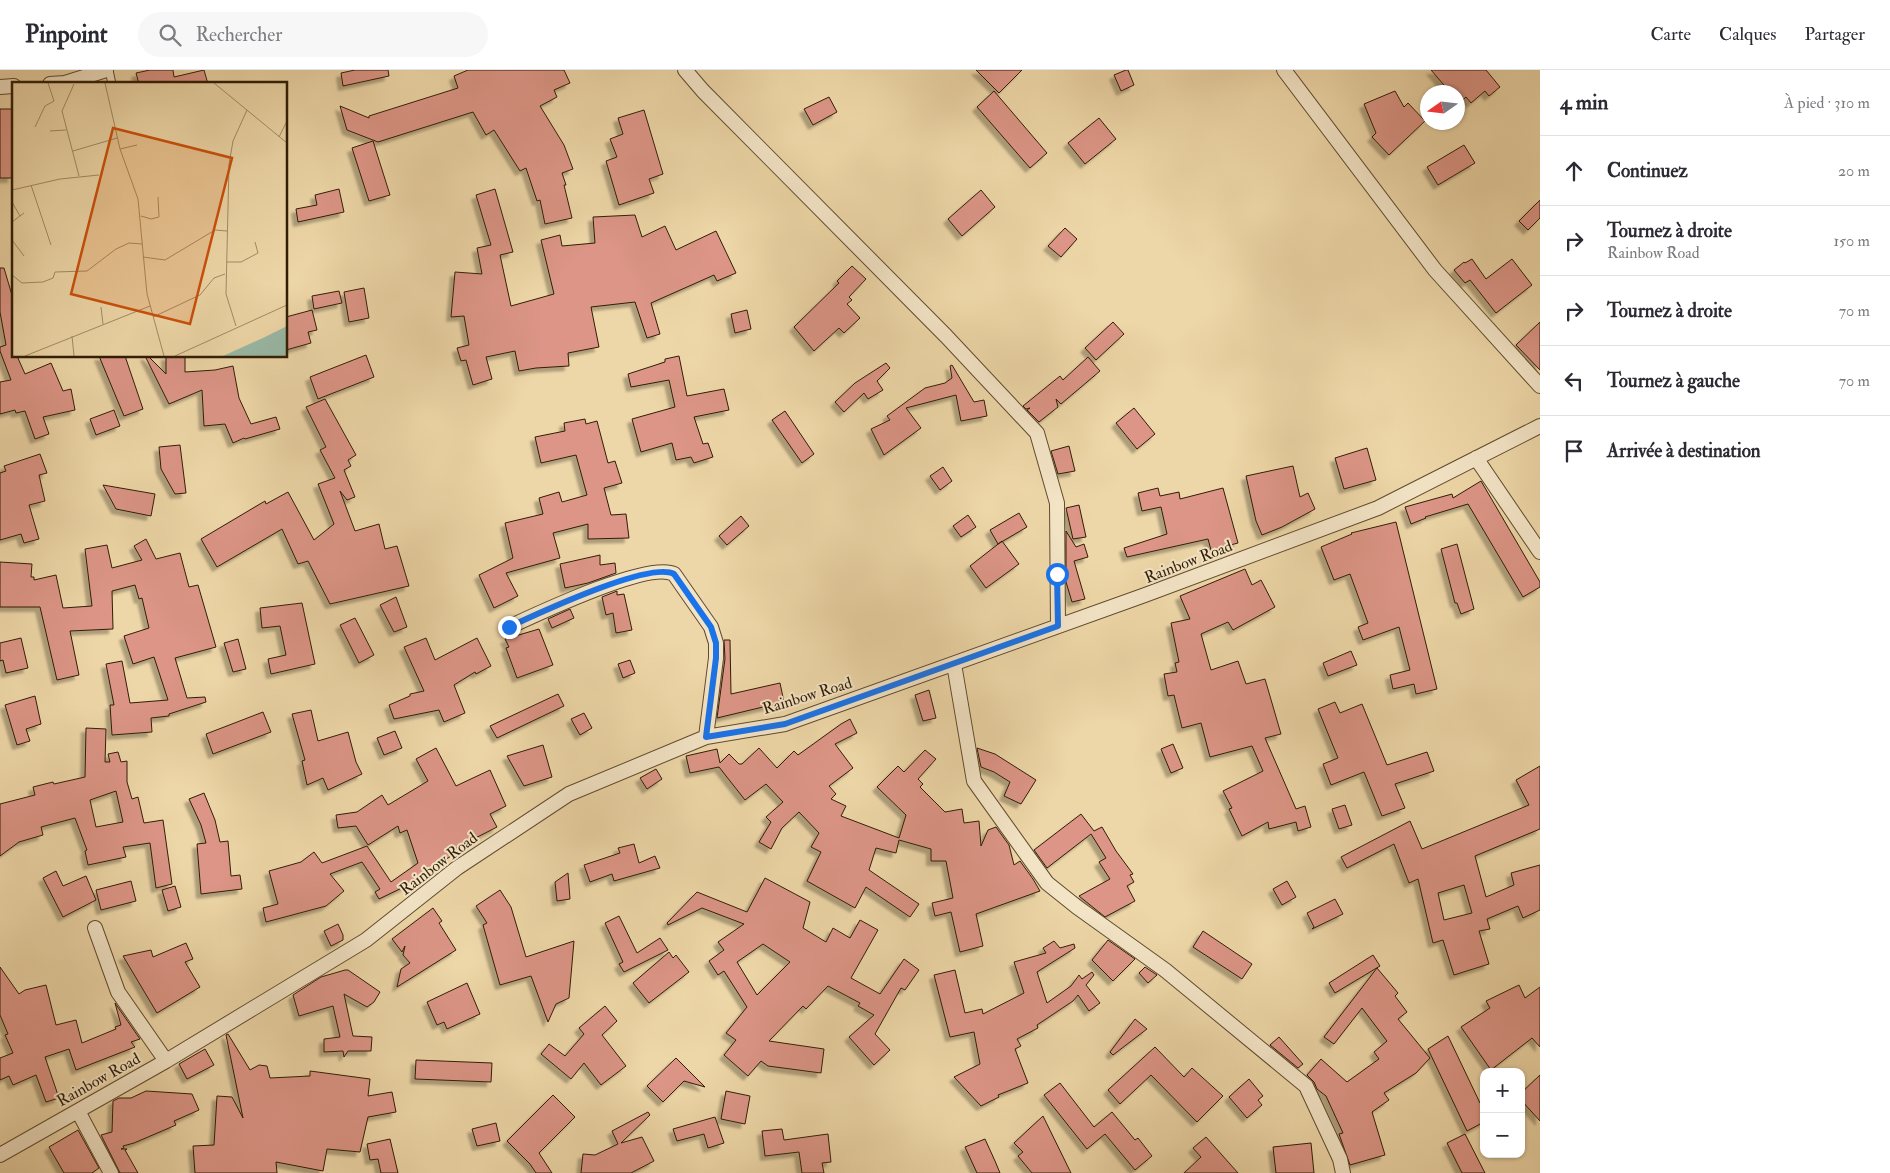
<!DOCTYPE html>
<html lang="fr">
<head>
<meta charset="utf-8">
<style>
  body { margin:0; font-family:"IM FELL Double Pica",serif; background:#f7f7f7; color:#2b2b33 }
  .controls { position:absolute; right:15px; bottom:15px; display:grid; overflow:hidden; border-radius:10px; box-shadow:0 1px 4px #0004 }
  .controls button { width:45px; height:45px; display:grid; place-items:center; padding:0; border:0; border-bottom:1px solid #e1e1e2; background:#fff; color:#2b2b33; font:25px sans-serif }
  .compass { position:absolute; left:1420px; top:15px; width:45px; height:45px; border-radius:50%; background:#fff; box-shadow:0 1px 4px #0004; rotate:256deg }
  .stop { position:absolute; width:15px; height:15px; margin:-11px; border:4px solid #1a73e8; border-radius:50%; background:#fff }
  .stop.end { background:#1a73e8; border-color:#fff; box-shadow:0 1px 5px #0008 }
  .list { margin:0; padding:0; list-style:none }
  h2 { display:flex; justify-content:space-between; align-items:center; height:65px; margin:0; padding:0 20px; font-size:21px }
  h2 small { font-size:16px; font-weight:400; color:#7c7c81 }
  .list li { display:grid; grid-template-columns:32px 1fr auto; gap:15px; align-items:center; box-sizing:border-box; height:70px; padding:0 20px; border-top:1px solid #e1e1e2 }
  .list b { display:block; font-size:19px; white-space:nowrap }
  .list p { margin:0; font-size:16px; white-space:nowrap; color:#7c7c81 }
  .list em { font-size:16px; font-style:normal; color:#7c7c81 }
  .icon { flex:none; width:28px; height:28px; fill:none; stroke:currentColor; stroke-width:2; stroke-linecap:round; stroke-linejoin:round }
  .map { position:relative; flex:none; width:1540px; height:1103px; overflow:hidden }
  header { display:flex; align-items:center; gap:30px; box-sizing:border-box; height:70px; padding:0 25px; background:#fff; border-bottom:1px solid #e1e1e2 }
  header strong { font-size:24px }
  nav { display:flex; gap:28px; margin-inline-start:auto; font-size:18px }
  .search { width:350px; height:45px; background:#f7f7f7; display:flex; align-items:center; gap:12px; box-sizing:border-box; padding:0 18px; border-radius:28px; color:#7c7c81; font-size:19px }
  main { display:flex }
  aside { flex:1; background:#fff }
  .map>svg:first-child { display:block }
</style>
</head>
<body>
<header>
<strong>Pinpoint</strong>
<div class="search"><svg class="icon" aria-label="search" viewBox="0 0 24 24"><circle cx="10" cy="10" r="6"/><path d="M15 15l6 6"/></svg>Rechercher</div>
<nav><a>Carte</a><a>Calques</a><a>Partager</a></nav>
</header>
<main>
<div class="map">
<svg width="1540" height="1103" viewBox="0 0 1540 1103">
  <defs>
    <filter id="shadow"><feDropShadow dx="-4.5" dy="4.5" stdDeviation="1" flood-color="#0004"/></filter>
  </defs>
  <rect width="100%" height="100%" fill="#edd6a7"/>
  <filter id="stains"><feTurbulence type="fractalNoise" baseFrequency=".004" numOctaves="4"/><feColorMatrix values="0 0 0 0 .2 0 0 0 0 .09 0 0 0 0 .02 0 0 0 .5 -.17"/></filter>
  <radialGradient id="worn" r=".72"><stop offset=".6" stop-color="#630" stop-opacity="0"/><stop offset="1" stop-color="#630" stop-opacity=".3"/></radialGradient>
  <!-- building -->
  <path fill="#dc9586" stroke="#301d05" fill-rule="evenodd" filter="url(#shadow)" d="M 150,0 L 173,0 L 174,7 L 204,0 L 208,14 L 139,14 L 136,3 Z
    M 355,0 L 388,0 L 389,6 L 343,16 L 341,3 Z
    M 468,0 L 564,0 L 570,13 L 554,20 L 557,27 L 540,36 L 564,75 L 573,99 L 562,103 L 566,115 L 564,115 L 572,148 L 545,154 L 540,130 L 537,131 L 526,98 L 520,101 L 494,60 L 486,65 L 473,42 L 378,72 L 347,60 L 340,36 L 369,48 L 369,46 L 458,18 L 454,6 Z
    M 976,0 L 1022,0 L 999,23 Z
    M 1126,0 L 1128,0 L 1134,15 L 1121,21 L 1114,5 Z
    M 1431,0 L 1486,0 L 1500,17 L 1489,26 L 1485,21 L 1471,33 L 1466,27 L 1458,34 L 1458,22 L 1450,22 Z
    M 994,21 L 1047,83 L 1030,98 L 977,37 Z
    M 1395,21 L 1404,37 L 1408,33 L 1425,51 L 1389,85 L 1372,67 L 1376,63 L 1364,34 Z
    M 829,27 L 837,42 L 813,55 L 804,39 Z
    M 0,39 L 13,39 L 12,108 L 0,108 Z
    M 644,40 L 663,104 L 649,109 L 654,123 L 619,135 L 606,91 L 617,87 L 610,69 L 623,64 L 618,48 Z
    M 1099,48 L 1116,69 L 1085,94 L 1068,73 Z
    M 373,71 L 390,125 L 369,131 L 352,78 Z
    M 1464,75 L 1475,93 L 1438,115 L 1427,97 Z
    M 339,119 L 344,142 L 298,152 L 296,139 L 317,135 L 315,125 Z
    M 495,119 L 513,182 L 500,185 L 511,236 L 554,224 L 541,170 L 560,165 L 562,176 L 595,173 L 593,147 L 635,145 L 642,167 L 665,156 L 676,180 L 716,161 L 736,203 L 717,211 L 714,205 L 651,233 L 660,264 L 647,268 L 635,232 L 591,237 L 599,277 L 568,283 L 569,296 L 536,298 L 519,301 L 515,281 L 486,287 L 492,309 L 473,315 L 466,290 L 461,291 L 457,278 L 469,275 L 464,246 L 451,247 L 455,202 L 482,204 L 477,178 L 491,175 L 476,125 Z
    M 981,120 L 995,137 L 962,166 L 948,149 Z
    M 1540,130 L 1540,148 L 1528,160 L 1519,151 Z
    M 1065,158 L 1077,169 L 1061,187 L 1048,176 Z
    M 1472,189 L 1486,209 L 1512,189 L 1532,215 L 1496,243 L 1470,210 L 1465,213 L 1454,200 L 1464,192 L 1465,193 Z
    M 852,196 L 866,209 L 849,227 L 852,230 L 847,234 L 860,248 L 844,263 L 839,258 L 814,281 L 794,257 L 839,213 L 837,211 Z
    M 0,198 L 4,198 L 14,232 L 14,286 L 17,286 L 25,304 L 51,293 L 63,321 L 71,319 L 75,340 L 43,347 L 49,364 L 35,369 L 25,341 L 16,343 L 15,340 L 0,344 L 0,312 L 11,310 L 0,281 L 0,277 L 6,275 L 0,242 Z
    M 364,218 L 369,248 L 349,252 L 344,222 Z
    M 339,221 L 342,233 L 314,239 L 312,226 Z
    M 312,240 L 317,260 L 308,262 L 311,273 L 286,280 L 286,247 Z
    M 747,240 L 751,259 L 735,263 L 731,244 Z
    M 1113,252 L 1124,264 L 1096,290 L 1085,278 Z
    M 1540,252 L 1540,300 L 1516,275 Z
    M 366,285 L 374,307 L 318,329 L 310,307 Z
    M 99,286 L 125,286 L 143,339 L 124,346 Z
    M 145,286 L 148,286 L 166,304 L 166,286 L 185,286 L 185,302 L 215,300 L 233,296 L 239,328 L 251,354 L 276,347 L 280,359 L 245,369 L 244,368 L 233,373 L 225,354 L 204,356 L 202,320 L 169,334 Z
    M 679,286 L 687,326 L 724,319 L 729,340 L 694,347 L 703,374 L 708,373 L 713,387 L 694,393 L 691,387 L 676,390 L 672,373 L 641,382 L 632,349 L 675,337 L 669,310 L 631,317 L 628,304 L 665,292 L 665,289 Z
    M 1088,287 L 1100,301 L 1061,334 L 1056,329 L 1058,337 L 1039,352 L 1027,340 L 1030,338 L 1026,339 L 1023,336 L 1060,306 L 1063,310 Z
    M 886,293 L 890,298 L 877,311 L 883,320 L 868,329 L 864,323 L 844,342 L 835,332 L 855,313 Z
    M 952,295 L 974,332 L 984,330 L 987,346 L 961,351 L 956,325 L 906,338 L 921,358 L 884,385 L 871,359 L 890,350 L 887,346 L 925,318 L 945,313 L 952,308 L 950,296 Z
    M 325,329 L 356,385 L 348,390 L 351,396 L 344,400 L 355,427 L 347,430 L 340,421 L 355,461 L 379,454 L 385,479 L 397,476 L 409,516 L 330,534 L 308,491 L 298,494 L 282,459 L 217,497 L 201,469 L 265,431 L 266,434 L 288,422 L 314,470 L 334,454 L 318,414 L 335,408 L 320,380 L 326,377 L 306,337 Z
    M 1134,338 L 1155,364 L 1137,379 L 1116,353 Z
    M 114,340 L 120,356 L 96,365 L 90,349 Z
    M 785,341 L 814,384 L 802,393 L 772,350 Z
    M 585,349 L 586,354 L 597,351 L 608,393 L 615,391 L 622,413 L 604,418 L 611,445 L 626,444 L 629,468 L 588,469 L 588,454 L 553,463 L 560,488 L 506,503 L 518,526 L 494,538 L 479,505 L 513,488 L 505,453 L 543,444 L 539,428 L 559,422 L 562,432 L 587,425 L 576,385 L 541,393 L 535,367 L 565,361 L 564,353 Z
    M 180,375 L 186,423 L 175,424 L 161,399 L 159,377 Z
    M 1069,376 L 1075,401 L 1058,404 L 1051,381 Z
    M 1367,378 L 1376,410 L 1344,419 L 1335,388 Z
    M 40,384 L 47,403 L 39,405 L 45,431 L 29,435 L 39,469 L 24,473 L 21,464 L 0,470 L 0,403 L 6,401 L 4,396 Z
    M 1293,396 L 1300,427 L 1308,423 L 1315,439 L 1282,457 L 1262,465 L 1256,451 L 1246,406 Z
    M 943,397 L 952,411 L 940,420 L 930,406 Z
    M 1481,411 L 1540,512 L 1540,517 L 1523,527 L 1468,434 L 1425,447 L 1426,448 L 1411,454 L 1405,437 L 1452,424 L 1453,428 Z
    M 103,415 L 155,424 L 151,446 L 116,439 Z
    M 1158,418 L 1160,426 L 1179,422 L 1180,429 L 1223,418 L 1238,473 L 1211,480 L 1208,469 L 1127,487 L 1124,478 L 1167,464 L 1161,437 L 1142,441 L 1138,423 Z
    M 1079,435 L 1086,467 L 1073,469 L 1066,438 Z
    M 1019,443 L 1027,457 L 998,474 L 990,460 Z
    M 968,445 L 976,457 L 961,467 L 953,456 Z
    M 741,446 L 749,456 L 727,475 L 719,466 Z
    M 1396,452 L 1437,619 L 1416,624 L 1414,614 L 1393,619 L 1390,605 L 1410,600 L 1399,557 L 1363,570 L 1358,557 L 1368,553 L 1350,504 L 1334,510 L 1321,477 L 1352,464 L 1351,463 Z
    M 1066,461 L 1076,477 L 1084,474 L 1088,487 L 1074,491 L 1085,529 L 1072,532 L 1066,512 Z
    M 146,469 L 156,489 L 180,483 L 189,517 L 198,515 L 216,577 L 175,588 L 187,628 L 205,627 L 206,632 L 169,644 L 169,646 L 151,648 L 152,662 L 112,665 L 110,635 L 114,635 L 106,594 L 122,591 L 130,633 L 168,630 L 154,587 L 133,594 L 124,566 L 149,558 L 142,528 L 139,529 L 135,515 L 112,521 L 113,559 L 70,561 L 79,605 L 57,610 L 40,537 L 0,537 L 0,492 L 32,494 L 31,507 L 34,507 L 34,510 L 56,505 L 63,538 L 92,536 L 85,479 L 107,475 L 112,498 L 142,490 L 134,476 Z
    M 1002,471 L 1019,494 L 986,518 L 970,496 Z
    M 1457,474 L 1474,539 L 1461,544 L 1457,533 L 1455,533 L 1441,479 Z
    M 600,485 L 600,495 L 615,493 L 616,503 L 588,513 L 565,518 L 560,494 Z
    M 1245,499 L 1252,515 L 1261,510 L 1275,537 L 1233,560 L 1228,552 L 1201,564 L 1211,600 L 1238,591 L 1246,614 L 1265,609 L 1281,664 L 1265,668 L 1296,739 L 1305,736 L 1311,757 L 1298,761 L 1296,752 L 1269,759 L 1268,752 L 1242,766 L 1229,739 L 1232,738 L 1223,721 L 1263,701 L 1252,676 L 1210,687 L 1201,653 L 1182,658 L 1174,625 L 1168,626 L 1164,604 L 1177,602 L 1175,593 L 1179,592 L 1171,553 L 1190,549 L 1180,526 Z
    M 617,521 L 617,525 L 624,524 L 632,560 L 616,563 L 613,543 L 606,545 L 602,527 Z
    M 396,527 L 407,557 L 394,562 L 380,535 Z
    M 302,533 L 315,594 L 271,604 L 268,589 L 286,585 L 280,556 L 262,558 L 260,538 Z
    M 570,539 L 574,548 L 552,558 L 548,549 Z
    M 355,548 L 374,585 L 359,593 L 340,555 Z
    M 539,559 L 553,595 L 517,608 L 506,578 L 509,577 L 505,569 Z
    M 21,568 L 28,598 L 6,603 L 3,590 L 0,591 L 0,573 Z
    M 426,568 L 435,590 L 477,568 L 491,596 L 476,604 L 475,602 L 454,615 L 465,643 L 444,652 L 439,640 L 394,649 L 389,635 L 410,626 L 410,624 L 424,621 L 404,577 Z
    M 238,569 L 246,599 L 233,602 L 224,573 Z
    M 724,570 L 730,570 L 731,624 L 780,613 L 784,632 L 717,648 L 725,589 Z
    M 1351,581 L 1357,595 L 1328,606 L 1323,593 Z
    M 630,590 L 635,603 L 623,608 L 618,594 Z
    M 929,620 L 936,648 L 923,651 L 915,625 Z
    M 558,624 L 564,636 L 497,668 L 490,656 Z
    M 35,626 L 41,654 L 26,659 L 30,671 L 17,675 L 5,635 Z
    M 1335,632 L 1340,643 L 1362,634 L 1387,695 L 1427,682 L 1434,701 L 1395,714 L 1405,738 L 1382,746 L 1364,702 L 1331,715 L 1323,694 L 1338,688 L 1318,639 Z
    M 311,640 L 318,671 L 348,662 L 356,692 L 362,704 L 328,720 L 323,708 L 307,715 L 302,691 L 305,690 L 292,644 Z
    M 263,642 L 271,662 L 213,684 L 206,664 Z
    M 584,643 L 592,658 L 580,665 L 571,649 Z
    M 850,649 L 857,663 L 835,674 L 853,698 L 829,716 L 836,724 L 831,729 L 846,736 L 841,746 L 899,768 L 906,745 L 877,717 L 898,696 L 904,702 L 925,680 L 936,689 L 918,709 L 923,714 L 920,717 L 945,742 L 962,739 L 964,753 L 979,751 L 981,776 L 988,760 L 996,757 L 1009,775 L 1014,795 L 1020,791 L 1033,809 L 1040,821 L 976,844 L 983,876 L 960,882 L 951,842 L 935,846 L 932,833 L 953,828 L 946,791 L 931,791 L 931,779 L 899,770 L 896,783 L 876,778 L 869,800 L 919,834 L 910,847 L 866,817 L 855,838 L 807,811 L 821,782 L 811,777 L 819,763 L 799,742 L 782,758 L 771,779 L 759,772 L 771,752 L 766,747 L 783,732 L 766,714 L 745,730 L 719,697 L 690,703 L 686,686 L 717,679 L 720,693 L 729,684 L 739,694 L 742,694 L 759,678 L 777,698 L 794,681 L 798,685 L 841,654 Z
    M 86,658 L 106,659 L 105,692 L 110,692 L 108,684 L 118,682 L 121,692 L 127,691 L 127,712 L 132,729 L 138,727 L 144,753 L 163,750 L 172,814 L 156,818 L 150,773 L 123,777 L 126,787 L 88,795 L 85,781 L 87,780 L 75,748 L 41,757 L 43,765 L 19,772 L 0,786 L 0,734 L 35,725 L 33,717 L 53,712 L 54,714 L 85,707 ZM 116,721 L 123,752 L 96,757 L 90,730 Z
    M 395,661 L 402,678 L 384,685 L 377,668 Z
    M 1173,674 L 1183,698 L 1171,703 L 1161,679 Z
    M 543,675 L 552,707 L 524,716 L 507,686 Z
    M 436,678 L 456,716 L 490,700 L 506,736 L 490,744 L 497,757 L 448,782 L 451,786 L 408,815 L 379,829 L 375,822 L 380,819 L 362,792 L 330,804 L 344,821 L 326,836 L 266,852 L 263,838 L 278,834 L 269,801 L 301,792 L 314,782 L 322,793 L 367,776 L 391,812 L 418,793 L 407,760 L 400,763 L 398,756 L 368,775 L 356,756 L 338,758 L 336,745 L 357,742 L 382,725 L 388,735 L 428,711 L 416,689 Z
    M 977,678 L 995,684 L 1036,710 L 1021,734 L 1004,726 L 1010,712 L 994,702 L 981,697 Z
    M 1540,696 L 1540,759 L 1475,786 L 1486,827 L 1514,815 L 1511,803 L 1540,795 L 1540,840 L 1523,848 L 1518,836 L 1487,849 L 1490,859 L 1479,861 L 1489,894 L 1454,905 L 1443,870 L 1433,873 L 1418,809 L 1409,813 L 1394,774 L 1347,798 L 1341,787 L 1410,751 L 1422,779 L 1529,735 L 1516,710 ZM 1464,815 L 1472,843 L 1444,850 L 1438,823 Z
    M 656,699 L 662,709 L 647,719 L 640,708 Z
    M 204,723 L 215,750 L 220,772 L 228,771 L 231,806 L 240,805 L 242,819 L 201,824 L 197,774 L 206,773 L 201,755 L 189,729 Z
    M 1345,735 L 1352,755 L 1339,759 L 1332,739 Z
    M 1081,744 L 1094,761 L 1102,757 L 1116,781 L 1133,804 L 1130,805 L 1134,812 L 1127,816 L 1135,831 L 1105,847 L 1079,826 L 1110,809 L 1099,792 L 1106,788 L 1091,764 L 1047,798 L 1034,780 Z
    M 634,774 L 639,793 L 655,786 L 660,798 L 614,811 L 612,804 L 590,812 L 584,795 L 620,783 L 618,778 Z
    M 56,801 L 63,816 L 86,806 L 96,830 L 63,847 L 43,808 Z
    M 568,803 L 570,829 L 557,831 L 555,812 Z
    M 765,808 L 810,832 L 803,858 L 826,872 L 833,858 L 850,868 L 860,850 L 878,860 L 851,908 L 880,924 L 904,889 L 919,900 L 905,920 L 901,918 L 875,964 L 890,980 L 874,995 L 849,967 L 874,945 L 858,936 L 860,933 L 828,916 L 806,939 L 803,936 L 769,971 L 824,979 L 821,1003 L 768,996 L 761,991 L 748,1006 L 724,985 L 736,970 L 726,963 L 747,937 L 724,901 L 718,905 L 709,891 L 724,880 L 718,872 L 744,854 L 702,838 L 668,855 L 667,853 L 697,822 L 747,842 ZM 763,874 L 790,892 L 757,925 L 737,892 Z
    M 131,811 L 136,831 L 101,840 L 96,820 Z
    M 1287,811 L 1296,827 L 1282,835 L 1273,819 Z
    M 175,816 L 181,837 L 168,841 L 162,820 Z
    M 500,820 L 511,837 L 526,887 L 574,871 L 569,928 L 556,934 L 548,952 L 531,906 L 500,915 L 483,855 L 487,853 L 476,836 Z
    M 1335,829 L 1343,844 L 1312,859 L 1314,857 L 1307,843 Z
    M 433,838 L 442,851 L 439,853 L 456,880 L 397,917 L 401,899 L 410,893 L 403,885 L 405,876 L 402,882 L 392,869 Z
    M 619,846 L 637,883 L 660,868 L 668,880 L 624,902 L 619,894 L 623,892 L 605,853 Z
    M 338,854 L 343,865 L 343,870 L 331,876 L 324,861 Z
    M 1203,861 L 1252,894 L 1242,909 L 1193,877 Z
    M 1108,870 L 1135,889 L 1113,911 L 1092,890 Z
    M 1054,871 L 1060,878 L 1074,874 L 1075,878 L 1037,902 L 1047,933 L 1071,916 L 1079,905 L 1082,909 L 1092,902 L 1094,905 L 1086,915 L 1100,933 L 1089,941 L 1078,925 L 1073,931 L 1037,955 L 1038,958 L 1017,969 L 1021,976 L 1015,979 L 1028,1013 L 998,1025 L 999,1027 L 981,1036 L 954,1007 L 980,994 L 974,962 L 950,967 L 934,905 L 955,900 L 965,943 L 982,939 L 983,944 L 1024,923 L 1014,892 L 1046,883 L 1043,878 Z
    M 186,873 L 193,889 L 185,892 L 200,917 L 157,943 L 123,886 L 151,880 L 153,887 Z
    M 669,882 L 673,888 L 676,885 L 689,902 L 649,933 L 633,913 Z
    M 1373,885 L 1380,896 L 1335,923 L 1329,913 Z
    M 0,897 L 19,924 L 25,920 L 46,915 L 56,955 L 76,950 L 82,973 L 116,959 L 115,957 L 121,955 L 115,933 L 140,969 L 131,972 L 135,977 L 76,1000 L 69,979 L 45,987 L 59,1028 L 46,1032 L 36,1005 L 13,1015 L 9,1006 L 0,1010 L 0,988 L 13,983 L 5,965 L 8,964 L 0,945 Z
    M 1145,897 L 1157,905 L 1148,913 L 1139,903 Z
    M 1377,898 L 1398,923 L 1395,926 L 1407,942 L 1398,949 L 1430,988 L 1416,1003 L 1384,1023 L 1389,1030 L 1372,1042 L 1385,1085 L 1350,1095 L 1339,1064 L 1343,1063 L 1326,1026 L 1317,1019 L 1314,1012 L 1307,1005 L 1321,989 L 1347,1012 L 1379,989 L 1374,982 L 1387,971 L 1362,938 L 1334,974 L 1324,967 Z
    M 345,900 L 348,900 L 380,922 L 374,932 L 367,937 L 344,924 L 353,966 L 372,967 L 371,981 L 348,981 L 344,987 L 343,981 L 324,982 L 324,969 L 340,967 L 333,936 L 299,946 L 293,925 L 321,907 Z
    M 467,913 L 480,944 L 447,959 L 444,952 L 437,955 L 427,932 Z
    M 1519,915 L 1525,928 L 1540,917 L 1540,977 L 1532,968 L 1491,1000 L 1461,957 L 1490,938 L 1486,931 Z
    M 605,936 L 617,951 L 602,965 L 626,996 L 601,1015 L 584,993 L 571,1009 L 541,984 L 549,974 L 565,986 L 584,964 L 579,958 Z
    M 1135,949 L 1147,959 L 1113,985 L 1110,982 Z
    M 228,964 L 250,1000 L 259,995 L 267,996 L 270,1008 L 310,1006 L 310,1001 L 370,1009 L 368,1026 L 392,1022 L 396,1042 L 368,1047 L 360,1082 L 327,1079 L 323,1101 L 276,1092 L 277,1103 L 195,1103 L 193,1076 L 214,1075 L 217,1026 L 232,1027 L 243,1048 L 226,965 Z
    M 1448,966 L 1480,1033 L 1484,1031 L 1484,1052 L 1467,1061 L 1428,979 Z
    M 1279,967 L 1303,994 L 1298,998 L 1270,975 Z
    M 1155,977 L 1184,1007 L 1192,998 L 1223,1026 L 1197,1052 L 1151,1005 L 1120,1034 L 1108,1020 Z
    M 205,979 L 214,995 L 187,1009 L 179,994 Z
    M 676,988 L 705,1017 L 684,1011 L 663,1032 L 647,1016 Z
    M 416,990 L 492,993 L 491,1012 L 415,1009 Z
    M 1540,1005 L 1540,1051 L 1521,1030 L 1521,1023 Z
    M 1249,1009 L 1263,1026 L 1258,1030 L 1262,1035 L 1247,1048 L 1229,1027 Z
    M 1060,1013 L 1094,1057 L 1112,1042 L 1135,1070 L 1138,1068 L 1152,1086 L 1135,1100 L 1105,1064 L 1087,1079 L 1044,1025 Z
    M 146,1021 L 192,1024 L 199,1040 L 174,1051 L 176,1055 L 134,1073 L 123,1076 L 124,1078 L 121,1079 L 127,1079 L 125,1080 L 138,1103 L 120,1103 L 101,1065 L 112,1062 L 113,1031 L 119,1028 L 131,1028 Z
    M 726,1021 L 750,1026 L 745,1054 L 721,1049 Z
    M 553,1025 L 575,1047 L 539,1083 L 552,1103 L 536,1103 L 530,1094 L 507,1071 Z
    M 648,1042 L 650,1045 L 621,1073 L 642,1067 L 654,1091 L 631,1103 L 581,1103 L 583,1084 L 595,1085 L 618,1074 L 612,1061 Z
    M 1043,1046 L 1071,1103 L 1032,1103 L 1018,1086 L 1023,1082 L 1014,1073 Z
    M 715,1047 L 724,1073 L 708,1078 L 704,1064 L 677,1071 L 673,1059 Z
    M 496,1053 L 500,1071 L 477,1076 L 472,1059 Z
    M 782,1059 L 784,1070 L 828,1064 L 831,1092 L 822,1093 L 824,1103 L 802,1103 L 799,1082 L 765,1086 L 762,1061 Z
    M 78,1060 L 99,1098 L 92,1103 L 64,1103 L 49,1077 Z
    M 1465,1064 L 1485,1103 L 1462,1103 L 1447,1073 Z
    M 1206,1067 L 1238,1103 L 1184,1103 L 1201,1087 L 1193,1078 Z
    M 390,1069 L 398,1103 L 381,1103 L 378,1089 L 370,1090 L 367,1074 Z
    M 985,1069 L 995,1091 L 1000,1103 L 977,1103 L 965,1077 Z
    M 1311,1073 L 1314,1103 L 1276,1103 L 1273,1077 Z"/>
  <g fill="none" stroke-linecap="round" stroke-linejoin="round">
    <defs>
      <path id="service" d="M 109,0 L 112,14"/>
      <path id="minor" d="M 685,0 L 703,21 L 946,266 L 1037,363 L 1057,433 L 1058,556
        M 1284,0 L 1435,200 L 1540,316
        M 50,14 L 65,13 L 106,0
        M 0,17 L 14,16
        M 1476,388 L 1540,482
        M 509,557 C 537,544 649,491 674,504 L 711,557 L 716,573 L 716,588 L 706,667
        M 954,594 L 974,711 L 1047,813 L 1077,837 L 1165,900 L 1306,1016 L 1340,1089 L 1343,1103
        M 95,858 L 118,922 L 166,991
        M 78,1041 L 111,1103
        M 0,1085 L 166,991 L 366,870 L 457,798 L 569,724 L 706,667 L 785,654 L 1145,525 L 1378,438 L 1540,356"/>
    </defs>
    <!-- service casing -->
    <use href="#service" stroke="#5f4b2e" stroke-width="9"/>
    <!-- minor casing -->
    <use href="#minor" stroke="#5f4b2e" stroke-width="16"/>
    <!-- service -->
    <use href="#service" stroke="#f3e4c6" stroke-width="7"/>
    <!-- minor -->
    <use href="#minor" stroke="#f3e4c6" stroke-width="14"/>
  </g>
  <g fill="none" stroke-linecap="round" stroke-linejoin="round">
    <!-- route -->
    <path stroke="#1a73e8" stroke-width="6" d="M 509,557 C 537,544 649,491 674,504 L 711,557 L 716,573 L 716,588 L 706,667 L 785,654 L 1058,556 L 1057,504"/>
  </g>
  <g text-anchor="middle" stroke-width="4" stroke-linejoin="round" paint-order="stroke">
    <!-- street labels -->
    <g font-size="16" fill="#301d05" stroke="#f3e4c6">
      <text transform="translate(1188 491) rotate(-21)" y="6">Rainbow Road</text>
      <text transform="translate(807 625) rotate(-17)" y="6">Rainbow Road</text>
      <text transform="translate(438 793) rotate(-37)" y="6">Rainbow Road</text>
      <text transform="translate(98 1009) rotate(-29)" y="6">Rainbow Road</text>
    </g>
  </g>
  <!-- overview -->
  <g transform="translate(12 12)">
    <rect width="275" height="275" fill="#edd6a7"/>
    <path d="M 275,244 L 275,274 L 211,274 L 253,255 Z" fill="#99b9a7"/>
    <path fill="none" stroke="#a18c66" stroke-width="1" d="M 93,1 L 108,67 L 126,117 L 135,212 L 152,274M 202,1 L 275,61M 62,2 L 50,29 L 67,94M 23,45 L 33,24 L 42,19 L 36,1M 38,49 L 54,48M 267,55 L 275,39M 108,67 L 125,63M 61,69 L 105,56M 19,103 L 39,163M 0,108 L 48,97 L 87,93M 0,120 L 8,134M 129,134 L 139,137 L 147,135 L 146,115M 0,140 L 12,131M 0,158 L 12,174M 131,175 L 153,178 L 203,148 L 215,149M 214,180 L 229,180 L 246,171 L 243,160M 0,193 L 10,201 L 31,200 L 41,196 L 43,190 L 75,189 L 104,167 L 117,161 L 130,162M 89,225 L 91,242M 141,235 L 188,213 L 202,196 L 213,192M 224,244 L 214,212 L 217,82 L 221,59 L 235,28M 60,254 L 62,274M 13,274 L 138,224M 163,274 L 275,223"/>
    <path fill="#cc500b" fill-opacity="0.15" stroke="#cc500b" stroke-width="2.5" d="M 101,46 L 220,76 L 178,242 L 59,212 Z"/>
    <rect width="275" height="275" fill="none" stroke="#301d05" stroke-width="2.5"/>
  </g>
  <rect width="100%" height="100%" filter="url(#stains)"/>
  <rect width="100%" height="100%" fill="url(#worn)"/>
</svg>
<div class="controls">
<button>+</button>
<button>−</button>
</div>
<svg class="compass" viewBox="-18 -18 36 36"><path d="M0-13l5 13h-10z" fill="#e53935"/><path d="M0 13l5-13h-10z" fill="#7c7c81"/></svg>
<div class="stop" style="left:1057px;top:504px"></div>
<div class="stop end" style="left:509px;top:557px"></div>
</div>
<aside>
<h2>4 min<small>À pied · 310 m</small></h2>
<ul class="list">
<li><svg class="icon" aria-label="ahead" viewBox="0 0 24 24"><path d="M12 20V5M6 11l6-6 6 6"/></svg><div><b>Continuez</b></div><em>20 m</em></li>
<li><svg class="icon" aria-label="right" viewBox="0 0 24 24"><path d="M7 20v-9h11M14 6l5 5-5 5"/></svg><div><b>Tournez à droite</b><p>Rainbow Road</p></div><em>150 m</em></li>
<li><svg class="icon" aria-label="right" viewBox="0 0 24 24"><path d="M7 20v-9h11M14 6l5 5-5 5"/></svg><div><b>Tournez à droite</b></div><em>70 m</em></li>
<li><svg class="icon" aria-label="left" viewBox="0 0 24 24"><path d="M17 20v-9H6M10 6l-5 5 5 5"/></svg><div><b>Tournez à gauche</b></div><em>70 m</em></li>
<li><svg class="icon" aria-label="arrive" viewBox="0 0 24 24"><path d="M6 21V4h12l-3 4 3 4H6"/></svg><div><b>Arrivée à destination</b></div></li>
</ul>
</aside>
</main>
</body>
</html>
